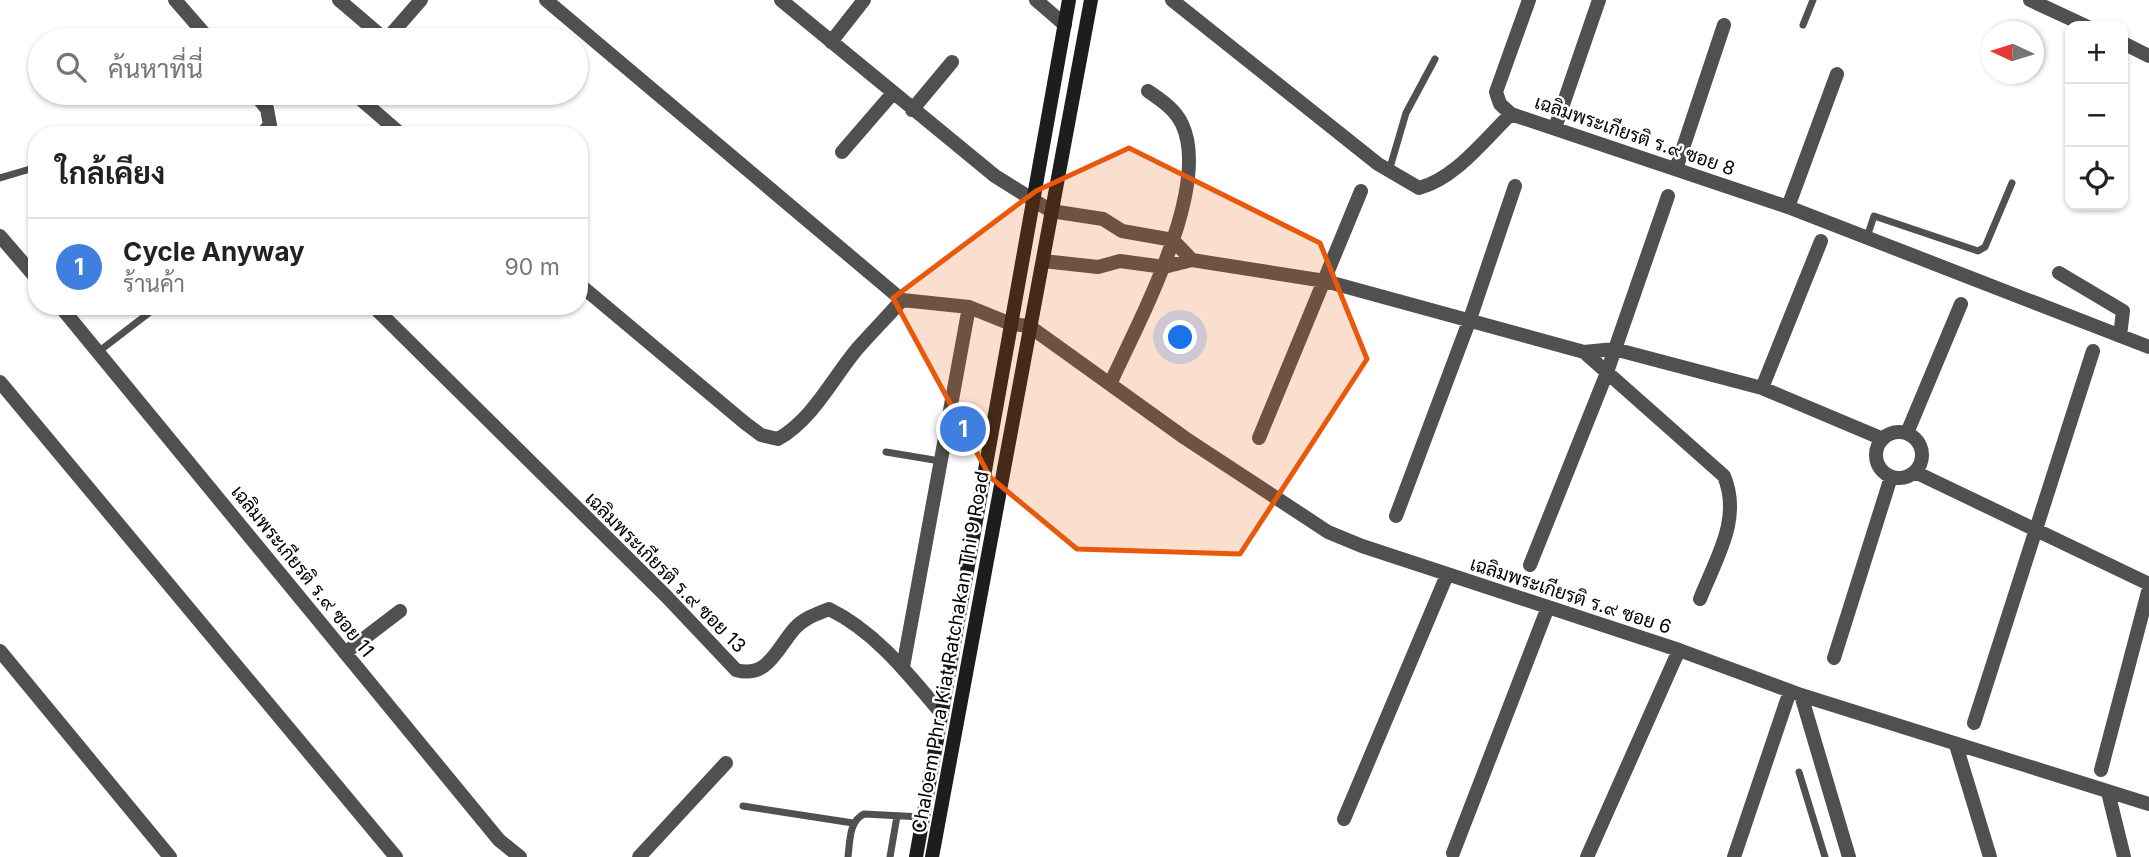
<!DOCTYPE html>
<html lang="th">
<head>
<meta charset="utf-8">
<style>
  body { margin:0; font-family:Inter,Sarabun,sans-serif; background:#f2f2f2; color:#222 }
  .controls { position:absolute; right:21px; top:21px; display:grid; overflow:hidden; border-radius:14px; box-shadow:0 2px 5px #0004 }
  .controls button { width:63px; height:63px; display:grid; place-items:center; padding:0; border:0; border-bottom:2px solid #e0e0e0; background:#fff; color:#222; font:35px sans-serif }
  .compass { position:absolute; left:1981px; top:21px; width:63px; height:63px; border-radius:50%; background:#fff; box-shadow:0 2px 5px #0004; rotate:274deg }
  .you { position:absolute; left:1181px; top:338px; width:24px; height:24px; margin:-18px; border:5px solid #fff; border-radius:50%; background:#1a73e8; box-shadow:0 0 0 10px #1a73e833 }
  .badge { display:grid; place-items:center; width:46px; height:46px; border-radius:50%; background:#000; color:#fff; font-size:23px; font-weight:700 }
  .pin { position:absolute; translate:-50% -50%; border:4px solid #fff; box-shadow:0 2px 7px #0006 }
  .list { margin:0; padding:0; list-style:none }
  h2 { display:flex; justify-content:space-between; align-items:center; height:91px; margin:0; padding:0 28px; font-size:30px }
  h2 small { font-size:23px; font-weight:400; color:#767676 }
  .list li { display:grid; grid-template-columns:46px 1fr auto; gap:21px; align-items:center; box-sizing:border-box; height:98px; padding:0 28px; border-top:2px solid #e0e0e0 }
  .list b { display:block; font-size:26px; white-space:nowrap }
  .list p { margin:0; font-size:23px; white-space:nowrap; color:#767676 }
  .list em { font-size:23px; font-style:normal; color:#767676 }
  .icon { flex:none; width:38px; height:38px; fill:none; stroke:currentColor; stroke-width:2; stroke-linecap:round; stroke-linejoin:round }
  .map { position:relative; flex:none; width:2149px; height:857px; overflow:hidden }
  .search { position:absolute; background:#fff; box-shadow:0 2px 5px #0004; left:28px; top:28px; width:560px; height:77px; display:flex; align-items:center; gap:18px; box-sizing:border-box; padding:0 24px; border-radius:38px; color:#767676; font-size:26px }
  .panel { position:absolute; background:#fff; box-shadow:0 2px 5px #0004; left:28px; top:126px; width:560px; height:189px; border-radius:28px }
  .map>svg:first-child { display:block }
</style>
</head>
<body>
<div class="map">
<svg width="2149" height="857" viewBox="0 0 2149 857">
  <rect width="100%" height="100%" fill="#fff"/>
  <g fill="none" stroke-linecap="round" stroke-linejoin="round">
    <!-- lane -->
    <path stroke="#505050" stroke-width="7" d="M 1803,25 L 1813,0
      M 1389,171 L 1406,113 L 1435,59
      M 0,178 L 37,167
      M 1867,237 L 1874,216 L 1978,251 L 1985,247 L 2012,183
      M 98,352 L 158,306
      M 886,452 L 940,461
      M 1799,772 L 1825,857
      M 743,806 L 853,823
      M 848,857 C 850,841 849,821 864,814 L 922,817
      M 890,857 L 897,816"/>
    <!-- street -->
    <path stroke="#505050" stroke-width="14" d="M 175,0 L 210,40
      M 339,0 L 386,40
      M 546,0 L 902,300 C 887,317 872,332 857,349 C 832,379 813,419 778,439 L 761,435 L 745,423 L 579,284
      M 781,0 L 995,176 L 1051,211 L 1103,219 L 1122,231 L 1173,240 L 1192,260
      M 1036,0 L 1065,25
      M 1172,0 L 1378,164 L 1419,188 C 1455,179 1485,139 1511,114 L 1788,207 L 2149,347
      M 2030,0 L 2086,26
      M 386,40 L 421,0
      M 831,42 L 864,0
      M 2123,43 L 2149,56
      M 254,93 L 267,109 L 270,125 L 261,135
      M 357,93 L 358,97 L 402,135
      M 912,110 L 952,62
      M 1511,114 L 1500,104 L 1496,92 L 1529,0
      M 1555,128 L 1599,0
      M 842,152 L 893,93
      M 1676,169 L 1724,25
      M 1788,207 L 1837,74
      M 0,236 L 37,279
      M 1043,261 L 1098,267 L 1120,261 L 1164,267 L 1192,260 L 1325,281 L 1584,352 L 1614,349 L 1762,388 L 1883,439
      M 2059,273 L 2123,311 L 2120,336
      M 902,300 L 969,307 L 1011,324 L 1029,326 L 1185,438 L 1328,532 L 1362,546 L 1679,650 L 1801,695 L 2149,804
      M 60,306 L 499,840 L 520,857
      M 373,306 L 666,596 L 736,670 C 768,679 777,648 795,628 C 804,618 817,614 829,609 C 876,632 909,675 942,714
      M 1584,352 L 1724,476 C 1742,519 1716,558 1700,599
      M 0,382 L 396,857
      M 1111,382 C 1138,323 1212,187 1182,124 C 1175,109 1161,100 1148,91
      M 1762,388 L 1821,241
      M1876 455a23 23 0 1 1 46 0a23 23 0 1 1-46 0Z
      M 1907,433 L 1961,304
      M 1259,438 L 1361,191
      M 1915,472 L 2149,584
      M 1396,516 L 1470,319 L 1515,186
      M 1530,565 L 1606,375 L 1668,196
      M 0,651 L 170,857
      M 345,653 L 400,611
      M 1834,658 L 1891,477
      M 903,667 L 969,307
      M 1801,695 L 1849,857
      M 1974,723 L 2093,351
      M 1956,745 L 1990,857
      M 2101,770 L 2149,588
      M 2108,792 L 2124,857
      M 1344,819 L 1447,575
      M 1453,853 L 1548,607
      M 639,857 L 726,763
      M 1587,857 L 1679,650
      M 1734,857 L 1790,691"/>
    <!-- secondary -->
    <path stroke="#1d1d1d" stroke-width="14" d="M 916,857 L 1069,0
      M 932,857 L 1091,0"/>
  </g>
  <!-- marked area -->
  <path fill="#e8590c" fill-opacity="0.2" stroke="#e8590c" stroke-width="5" stroke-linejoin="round" d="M 1129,148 L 1320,243 L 1367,359 L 1240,554 L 1077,549 L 990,477 L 893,298 L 1036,191 Z"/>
  <g text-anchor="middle" stroke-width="5" stroke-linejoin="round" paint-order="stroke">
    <!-- street labels -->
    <g font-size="19" fill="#000" stroke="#fff">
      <text transform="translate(1635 135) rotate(19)" y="7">เฉลิมพระเกียรติ ร.๙ ซอย 8</text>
      <text transform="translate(303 571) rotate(51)" y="7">เฉลิมพระเกียรติ ร.๙ ซอย 11</text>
      <text transform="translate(666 572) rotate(45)" y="7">เฉลิมพระเกียรติ ร.๙ ซอย 13</text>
      <text transform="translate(1571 595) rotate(18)" y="7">เฉลิมพระเกียรติ ร.๙ ซอย 6</text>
      <text transform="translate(950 652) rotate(-80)" y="7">Chaloem Phra Kiat Ratchakan Thi 9 Road</text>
    </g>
  </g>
</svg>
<div class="controls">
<button>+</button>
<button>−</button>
<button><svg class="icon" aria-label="locate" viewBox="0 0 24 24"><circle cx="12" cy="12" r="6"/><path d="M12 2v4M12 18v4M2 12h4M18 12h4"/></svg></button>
</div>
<svg class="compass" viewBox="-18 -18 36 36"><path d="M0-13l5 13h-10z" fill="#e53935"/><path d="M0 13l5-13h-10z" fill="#767676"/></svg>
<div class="you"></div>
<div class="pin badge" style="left:963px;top:429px;background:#3f7fe0">1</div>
<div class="search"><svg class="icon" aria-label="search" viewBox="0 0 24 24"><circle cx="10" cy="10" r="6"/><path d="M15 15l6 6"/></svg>ค้นหาที่นี่</div>
<section class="panel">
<h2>ใกล้เคียง<small></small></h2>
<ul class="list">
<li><span class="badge" style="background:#3f7fe0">1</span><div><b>Cycle Anyway</b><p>ร้านค้า</p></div><em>90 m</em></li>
</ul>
</section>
</div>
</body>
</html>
